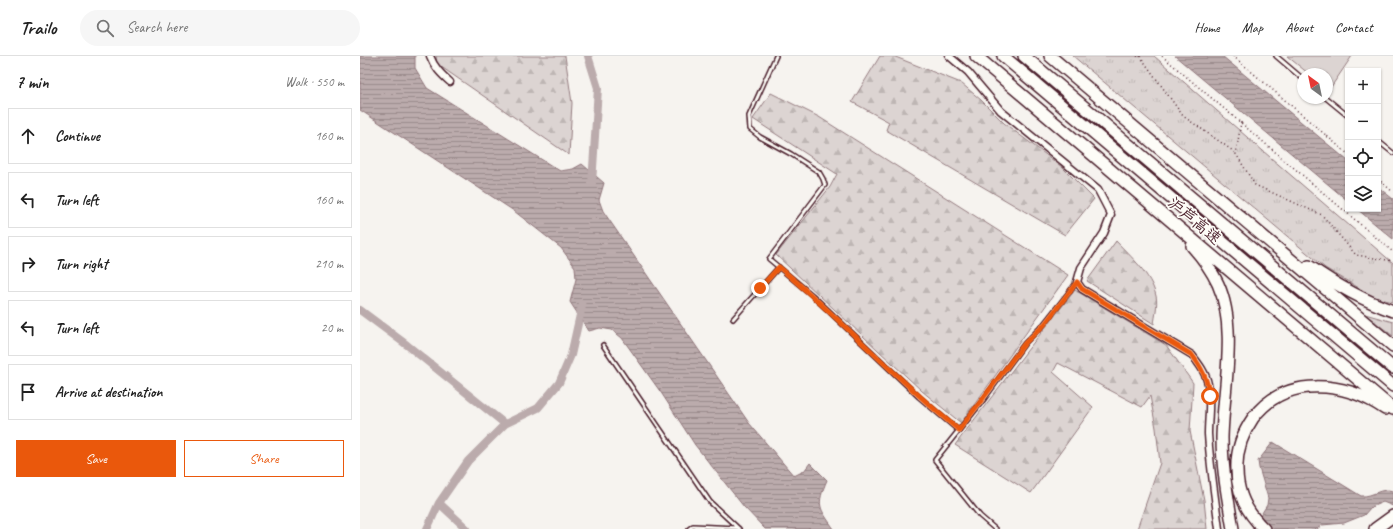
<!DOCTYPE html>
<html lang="en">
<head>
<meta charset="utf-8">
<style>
  body { margin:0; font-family:Caveat,"LXGW WenKai TC",sans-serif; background:#f6f6f6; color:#222 }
  .controls { position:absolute; right:12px; top:12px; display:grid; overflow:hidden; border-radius:0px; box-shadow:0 1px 3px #0004 }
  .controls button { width:36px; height:36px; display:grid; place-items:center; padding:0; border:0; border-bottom:1px solid #e0e0e0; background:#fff; color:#222; font:20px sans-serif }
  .compass { position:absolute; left:937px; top:12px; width:36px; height:36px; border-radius:50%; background:#fff; box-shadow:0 1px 3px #0004; rotate:327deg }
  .stop { position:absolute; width:12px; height:12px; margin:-9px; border:3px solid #ea580c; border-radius:50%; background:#fff }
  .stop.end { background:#ea580c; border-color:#fff; box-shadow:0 1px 4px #0008 }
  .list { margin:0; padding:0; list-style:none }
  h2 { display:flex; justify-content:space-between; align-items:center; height:52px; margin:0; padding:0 16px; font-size:17px }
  h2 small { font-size:13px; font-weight:400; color:#767676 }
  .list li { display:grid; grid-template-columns:26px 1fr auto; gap:12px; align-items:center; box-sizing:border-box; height:56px; margin:0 8px 8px; padding:0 8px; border:1px solid #e0e0e0; border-radius:0px }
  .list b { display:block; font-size:15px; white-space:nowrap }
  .list em { font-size:13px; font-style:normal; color:#767676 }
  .actions { display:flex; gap:8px; padding:12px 16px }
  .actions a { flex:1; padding:9px 0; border:1px solid #ea580c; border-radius:0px; text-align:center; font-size:14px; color:#ea580c }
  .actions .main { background:#ea580c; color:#fff }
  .icon { flex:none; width:22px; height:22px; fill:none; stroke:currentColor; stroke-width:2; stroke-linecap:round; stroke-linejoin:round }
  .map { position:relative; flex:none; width:1033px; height:473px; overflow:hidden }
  header { display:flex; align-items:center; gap:24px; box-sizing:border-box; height:56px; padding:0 20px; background:#fff; border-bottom:1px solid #e0e0e0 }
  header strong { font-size:19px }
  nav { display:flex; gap:22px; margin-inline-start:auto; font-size:14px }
  .search { width:280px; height:36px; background:#f6f6f6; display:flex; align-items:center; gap:10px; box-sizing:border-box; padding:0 14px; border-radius:22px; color:#767676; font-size:15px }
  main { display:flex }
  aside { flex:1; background:#fff }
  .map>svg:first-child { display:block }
</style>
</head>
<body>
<header>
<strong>Trailo</strong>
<div class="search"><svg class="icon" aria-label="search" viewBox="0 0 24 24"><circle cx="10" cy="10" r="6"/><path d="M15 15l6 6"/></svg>Search here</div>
<nav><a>Home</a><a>Map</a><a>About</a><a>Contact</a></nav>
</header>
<main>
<aside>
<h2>7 min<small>Walk · 550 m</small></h2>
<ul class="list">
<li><svg class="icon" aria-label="ahead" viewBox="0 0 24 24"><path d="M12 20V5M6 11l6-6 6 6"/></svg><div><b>Continue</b></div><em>160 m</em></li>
<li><svg class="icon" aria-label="left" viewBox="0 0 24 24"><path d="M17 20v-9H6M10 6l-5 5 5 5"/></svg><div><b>Turn left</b></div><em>160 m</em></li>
<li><svg class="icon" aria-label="right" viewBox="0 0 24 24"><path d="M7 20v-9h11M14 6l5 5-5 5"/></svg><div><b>Turn right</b></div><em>210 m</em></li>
<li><svg class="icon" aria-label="left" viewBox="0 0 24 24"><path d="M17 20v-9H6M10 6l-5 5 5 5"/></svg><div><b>Turn left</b></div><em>20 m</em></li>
<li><svg class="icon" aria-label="arrive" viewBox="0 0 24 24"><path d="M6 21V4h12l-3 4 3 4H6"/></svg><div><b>Arrive at destination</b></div></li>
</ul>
<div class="actions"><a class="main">Save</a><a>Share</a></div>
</aside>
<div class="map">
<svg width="1033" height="473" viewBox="0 0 1033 473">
  <defs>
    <pattern id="forest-firs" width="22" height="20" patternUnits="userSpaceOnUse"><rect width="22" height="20" fill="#dcd4d2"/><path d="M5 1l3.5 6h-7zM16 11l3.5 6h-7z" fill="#beb6b4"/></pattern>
    <pattern id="park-tufts" width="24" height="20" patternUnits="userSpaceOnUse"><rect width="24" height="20" fill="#dcd4d2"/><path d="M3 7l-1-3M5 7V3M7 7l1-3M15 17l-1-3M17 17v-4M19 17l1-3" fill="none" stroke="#beb6b4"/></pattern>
    <pattern id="water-rules" width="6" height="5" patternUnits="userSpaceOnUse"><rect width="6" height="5" fill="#bbabac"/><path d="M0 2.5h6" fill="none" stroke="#9a8b8c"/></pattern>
  </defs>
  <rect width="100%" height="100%" fill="#f6f3ef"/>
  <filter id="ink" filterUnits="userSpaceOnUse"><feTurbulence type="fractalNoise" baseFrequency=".025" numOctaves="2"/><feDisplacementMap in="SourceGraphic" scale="8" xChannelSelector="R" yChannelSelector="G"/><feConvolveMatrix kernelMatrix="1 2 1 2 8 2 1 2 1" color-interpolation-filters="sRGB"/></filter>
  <g filter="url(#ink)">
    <!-- grass -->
    <path fill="#dcd4d2" stroke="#937a7e" d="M 927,0 L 992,0 L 969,34 L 967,33 L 967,18 L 949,18 Z"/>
    <!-- forest -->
    <path fill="url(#forest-firs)" stroke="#937a7e" d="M 76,0 L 205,0 L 212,47 L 209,99 L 77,8 Z
      M 520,0 L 533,0 L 601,27 L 621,44 L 644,67 L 702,111 L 734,143 L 705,179 L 526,74 L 529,66 L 492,46 Z
      M 411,37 L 459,61 L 708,219 L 601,367 L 562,335 L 416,199 L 470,131 L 477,118 L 393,63 Z
      M 756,185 C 771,201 791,218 796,240 C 798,248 795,260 794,268 L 727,225 Z
      M 715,234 L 806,289 L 833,327 L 830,375 L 844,444 L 847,473 L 777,473 L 800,407 L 796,372 L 790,340 L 782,351 L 698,307 L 693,316 L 733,351 L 671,437 L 595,389 L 666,296 Z"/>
    <!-- park -->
    <path fill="url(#park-tufts)" stroke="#937a7e" d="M 713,0 L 794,0 L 926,115 L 1033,207 L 1033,246 L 1016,242 L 965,212 Z
      M 1005,258 L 1033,266 L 1033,280 Z"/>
    <!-- water -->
    <path fill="url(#water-rules)" stroke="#8e7378" d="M 0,0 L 55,0 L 55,12 L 67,32 L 200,115 L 213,113 L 222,108 L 244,127 L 239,144 L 243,155 L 389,367 L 434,420 L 444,415 L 450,407 L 467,424 C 456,450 459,451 474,473 L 405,473 L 384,451 L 335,389 L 302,338 L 262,282 L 252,274 L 240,272 L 229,275 L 210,246 L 216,223 L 215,211 L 201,192 L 154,155 L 0,54 Z
      M 815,0 L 862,0 L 988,105 L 988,145 Z
      M 1018,131 L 1033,143 L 1033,183 L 997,153 L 1018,153 Z
      M 913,386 L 1001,440 C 1013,441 1021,431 1033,435 L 1033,450 L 1023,446 L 1011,451 L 1004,459 L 984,467 L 962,469 L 957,473 L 892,473 L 907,449 L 908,442 L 899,412 L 898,405 Z"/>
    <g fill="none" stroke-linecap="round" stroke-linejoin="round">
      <!-- canal -->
      <path stroke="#bbabac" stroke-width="8" d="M 228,0 L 238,32 L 232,128
        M 0,254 L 47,289 L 145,368
        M 79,447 L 107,473
        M 67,473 L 79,447 L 108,405 L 145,368 L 178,352 L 199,327 L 211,299 L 222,250"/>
      <defs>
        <path id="lane" d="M 416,0 L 389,60 L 390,73 L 400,81 L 431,98 L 459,116 L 463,123 L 465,129 L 409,203 L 452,239 L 559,341 L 599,375
          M 916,0 L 943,23
          M 966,42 L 988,60
          M 1018,85 L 1033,97
          M 373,263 L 419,211
          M 243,289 L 350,446 L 379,473
          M 329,473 L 333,470 L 378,472
          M 635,473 L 620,460 L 575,404 L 624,343 L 665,287 L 683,269 L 717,226"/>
        <path id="street" d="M 70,0 C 74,11 81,18 90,26
          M 589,0 L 608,16 L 641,55 L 738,134 L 751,159 L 744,177 L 721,212 L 717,226 L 722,233 L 832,299 C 839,308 846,317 848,328 C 851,345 848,361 848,378 C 850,410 855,441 859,473"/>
        <path id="highway" d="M 616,0 L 1033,353
          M 643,0 L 1033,330
          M 664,0 L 1033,312
          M 690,0 L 1033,290
          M 832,190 C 842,201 851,213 858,228 C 878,272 863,334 862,382 C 862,413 868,443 873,473
          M 949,210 C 976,229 1002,244 1033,255
          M 904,473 C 887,457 877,437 877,414 C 876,395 882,378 893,362 C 926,318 985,326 1025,353
          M 1015,473 L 1033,460"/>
      </defs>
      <!-- lane casing -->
      <use href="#lane" stroke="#4a1f2b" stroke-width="6"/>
      <!-- street casing -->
      <use href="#street" stroke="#4a1f2b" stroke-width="9"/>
      <!-- highway casing -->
      <use href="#highway" stroke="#4a1f2b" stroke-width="14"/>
      <!-- path -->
      <path stroke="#4a1f2b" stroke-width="1.5" stroke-dasharray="1 3" stroke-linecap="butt" d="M 777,0 L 780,2
        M 780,0 L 823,60 L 876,97
        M 802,0 L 1033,196
        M 873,0 L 988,98
        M 881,66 L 876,98 L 895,129 L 962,159 L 996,199 L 1033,205
        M 1018,123 L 1033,136"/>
      <!-- lane -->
      <use href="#lane" stroke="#fdfcf7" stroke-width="3"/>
      <!-- street -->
      <use href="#street" stroke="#fdfcf7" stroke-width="6"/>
      <!-- highway -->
      <use href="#highway" stroke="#fdfcf7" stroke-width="11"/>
    </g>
  </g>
  <g fill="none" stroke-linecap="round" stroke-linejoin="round" filter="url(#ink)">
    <!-- route -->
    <path stroke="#ea580c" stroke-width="5" d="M 400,232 L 419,211 C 481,263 536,323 599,374 L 665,287 L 684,269 L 717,226 L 722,233 L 832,299 C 842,312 847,323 850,340"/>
  </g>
  <g text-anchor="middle" stroke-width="3.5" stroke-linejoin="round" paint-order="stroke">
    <!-- street labels -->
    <g font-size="16" fill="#4a1f2b" stroke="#fdfcf7">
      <text transform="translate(835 164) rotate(40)" y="6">沪芦高速</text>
    </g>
  </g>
</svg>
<div class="controls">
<button>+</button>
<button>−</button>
<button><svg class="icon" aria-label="locate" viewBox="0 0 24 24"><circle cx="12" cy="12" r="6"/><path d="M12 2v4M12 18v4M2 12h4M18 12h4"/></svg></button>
<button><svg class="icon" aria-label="layers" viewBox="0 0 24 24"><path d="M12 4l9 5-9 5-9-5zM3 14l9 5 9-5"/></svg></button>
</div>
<svg class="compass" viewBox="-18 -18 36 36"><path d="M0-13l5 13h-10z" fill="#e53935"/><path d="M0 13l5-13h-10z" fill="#767676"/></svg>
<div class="stop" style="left:850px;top:340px"></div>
<div class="stop end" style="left:400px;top:232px"></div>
</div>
</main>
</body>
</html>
